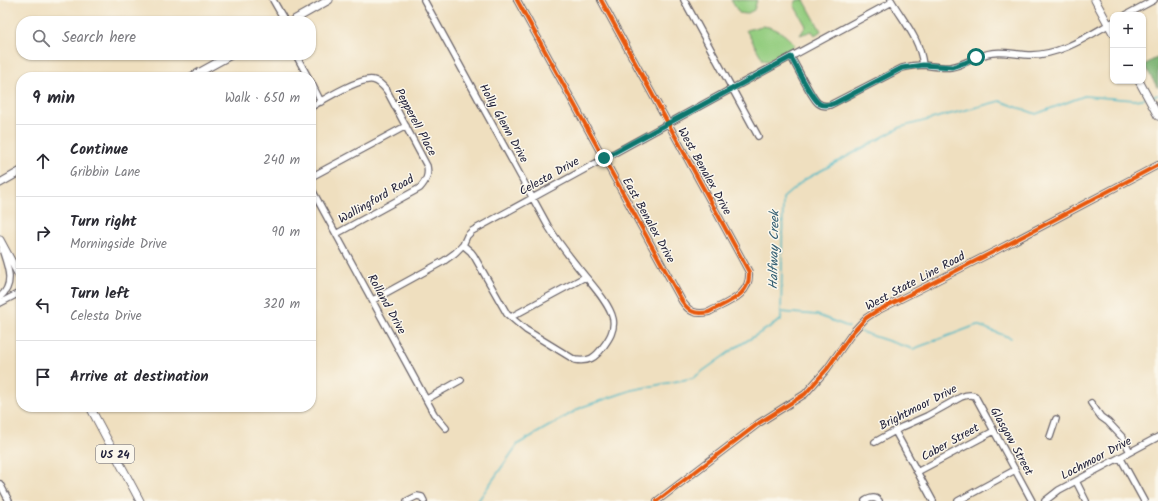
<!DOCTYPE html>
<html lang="en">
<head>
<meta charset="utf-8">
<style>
  body { margin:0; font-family:Kalam,sans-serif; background:#f7f7f7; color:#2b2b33 }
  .controls { position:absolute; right:12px; top:12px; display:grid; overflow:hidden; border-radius:8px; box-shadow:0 1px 3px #0004 }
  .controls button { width:36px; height:36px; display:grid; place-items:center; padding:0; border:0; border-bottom:1px solid #e1e1e2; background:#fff; color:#2b2b33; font:20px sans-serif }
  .stop { position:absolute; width:12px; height:12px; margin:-9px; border:3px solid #0f766e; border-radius:50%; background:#fff }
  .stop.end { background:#0f766e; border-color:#fff; box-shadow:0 1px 4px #0008 }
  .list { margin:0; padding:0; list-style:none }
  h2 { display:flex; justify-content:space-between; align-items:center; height:52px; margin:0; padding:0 16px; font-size:17px }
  h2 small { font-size:13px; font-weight:400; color:#7c7c81 }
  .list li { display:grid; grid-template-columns:26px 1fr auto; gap:12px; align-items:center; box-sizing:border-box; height:72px; padding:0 16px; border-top:1px solid #e1e1e2 }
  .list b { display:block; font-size:15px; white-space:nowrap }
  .list p { margin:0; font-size:13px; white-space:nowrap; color:#7c7c81 }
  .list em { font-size:13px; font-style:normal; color:#7c7c81 }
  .icon { flex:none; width:22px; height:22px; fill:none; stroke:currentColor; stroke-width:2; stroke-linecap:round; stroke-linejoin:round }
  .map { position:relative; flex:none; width:1158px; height:501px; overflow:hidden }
  .search { position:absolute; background:#fff; box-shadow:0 1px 3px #0004; left:16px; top:16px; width:300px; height:44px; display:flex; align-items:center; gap:10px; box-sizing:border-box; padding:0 14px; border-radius:16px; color:#7c7c81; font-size:15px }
  .panel { position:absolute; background:#fff; box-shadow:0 1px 3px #0004; left:16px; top:72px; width:300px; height:340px; border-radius:16px }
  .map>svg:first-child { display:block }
</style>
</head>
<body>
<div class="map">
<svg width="1158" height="501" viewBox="0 0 1158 501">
  <rect width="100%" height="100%" fill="#fbf7ec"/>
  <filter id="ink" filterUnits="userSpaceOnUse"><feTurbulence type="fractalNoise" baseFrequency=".025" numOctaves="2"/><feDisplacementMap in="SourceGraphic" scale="8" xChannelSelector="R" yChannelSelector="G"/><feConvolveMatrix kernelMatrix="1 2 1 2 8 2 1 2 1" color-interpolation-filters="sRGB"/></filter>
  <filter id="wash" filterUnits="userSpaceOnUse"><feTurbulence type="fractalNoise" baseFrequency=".012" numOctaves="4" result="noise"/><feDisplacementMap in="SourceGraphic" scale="16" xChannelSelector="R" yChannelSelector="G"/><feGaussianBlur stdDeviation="0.9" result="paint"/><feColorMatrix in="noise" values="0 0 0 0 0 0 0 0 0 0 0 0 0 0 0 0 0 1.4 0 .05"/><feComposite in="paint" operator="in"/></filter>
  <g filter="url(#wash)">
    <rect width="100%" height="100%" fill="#efdfbf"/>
    <!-- green -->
    <path fill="#94cd80" stroke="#5b785e" d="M 731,0 L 757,0 L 754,10 L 746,14 L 739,13 Z
      M 797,0 L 804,0 L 821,31 L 815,35 L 812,31 L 800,35 L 806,26 L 794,5 Z
      M 762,26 C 776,27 785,34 795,45 L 790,49 L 767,61 L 763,60 L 746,30 Z"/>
    <!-- forest -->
    <path fill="#77b06e" stroke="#4c6954" d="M 1158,57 L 1158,88 L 1144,65 Z"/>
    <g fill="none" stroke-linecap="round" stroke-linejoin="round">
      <!-- stream -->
      <path stroke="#49b7c4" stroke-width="1.5" d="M 1150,97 L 1158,95
        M 781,312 L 817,315 L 849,327
        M 861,332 L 913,349 L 977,325 L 1011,338
        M 478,501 L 518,444 L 582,407 L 632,390 L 693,378 L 735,348 L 781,320 L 783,198 L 804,180 L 901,127 L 1000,101 L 1036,114 L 1084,96 L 1135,100 L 1146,98"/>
    </g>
  </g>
  <g filter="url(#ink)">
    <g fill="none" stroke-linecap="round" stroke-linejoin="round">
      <defs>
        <path id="minor" d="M 273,0 L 285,21
          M 424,0 L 548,226 C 559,244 572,260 585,276 C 594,287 610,305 613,319 C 615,330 609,339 603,347 C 595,358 589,362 575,360 L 526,330 L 507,314 L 474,256 L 471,252 L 463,245
          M 517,0 L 682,301 C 689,312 696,315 709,312 C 727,302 751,296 749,272 L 601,0
          M 684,0 L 758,136
          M 891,0 C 904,22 920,39 923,65
          M 1126,15 L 1154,0
          M 296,55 L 308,77
          M 791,57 C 796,65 812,99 818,103 C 822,106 827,106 830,105 L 902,68 C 909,66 916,65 923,65 C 933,66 942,68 951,67 C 965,65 977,55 992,53 C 1005,51 1018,55 1031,55 C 1061,55 1088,36 1113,22
          M 311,82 L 321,102
          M 311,107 C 323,100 360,77 373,80 C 379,81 384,87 387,91 L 427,166 C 429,175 426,181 420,188 L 336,234
          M 311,177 L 406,126
          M 311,188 L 434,414 L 446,428
          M 0,297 C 16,284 7,265 2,249
          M 373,300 L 444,261 L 455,253 L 463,245 L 467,236 L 472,231 L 733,88 L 892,2
          M 0,303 L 21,292
          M 511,317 L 585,277
          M 427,399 L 461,380
          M 1091,403 L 1101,417 L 1108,422 L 1123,438 L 1130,452
          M 895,431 L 933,501
          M 1050,437 L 1056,419
          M 875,442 L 902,427 L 927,416 L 961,397 C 966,395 970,394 975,396 L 1032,501
          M 1120,457 L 1144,501
          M 917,472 L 994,431
          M 1076,481 L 1086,501
          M 0,484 L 9,501
          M 407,501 L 417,496 L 422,497 L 424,501
          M 657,501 L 759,423 L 805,394 L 827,369 L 853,332 L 866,318 L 875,312 L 997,250 L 1158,165
          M 865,501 C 870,498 875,496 879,501
          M 958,501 L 1015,470
          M 1045,501 L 1059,490 L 1158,437"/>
        <path id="major" d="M 1095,0 L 1113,33
          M 292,21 L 329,0
          M 191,77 L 231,55
          M 1139,81 L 1158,116
          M 0,183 L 21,171
          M 0,240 L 21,279
          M 90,407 L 140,501"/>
      </defs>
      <!-- minor casing -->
      <use href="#minor" stroke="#6a6469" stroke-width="8"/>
      <!-- major casing -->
      <use href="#major" stroke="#6a6469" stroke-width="9"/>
      <!-- minor -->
      <use href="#minor" stroke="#fff" stroke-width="5.5"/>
      <!-- major -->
      <use href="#major" stroke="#fff" stroke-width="7"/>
      <defs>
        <path id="cycleway" d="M 517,0 L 682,301 C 689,312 696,315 709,312 C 727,302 751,296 749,272 L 601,0
          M 657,501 L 759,423 L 805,394 L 827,369 L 853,332 L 866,318 L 875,312 L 997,250 L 1158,165"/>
      </defs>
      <!-- cycleway casing -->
      <use href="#cycleway" stroke="#fbf7ec" stroke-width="6"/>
      <!-- cycleway -->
      <use href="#cycleway" stroke="#e8590c" stroke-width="4"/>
    </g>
  </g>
  <g fill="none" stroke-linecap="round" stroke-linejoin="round" filter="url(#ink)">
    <!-- route -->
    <path stroke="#0f766e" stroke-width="5" d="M 604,158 L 791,57 C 796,66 812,100 820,104 C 825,106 830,105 835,103 L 902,68 L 923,65 L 952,67 L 967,62 L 976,57"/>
  </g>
  <g text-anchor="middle" stroke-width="3" stroke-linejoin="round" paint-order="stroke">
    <!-- shield labels -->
    <rect fill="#fbf7ec" stroke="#636270" stroke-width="1" x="96" y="445" width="38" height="18" rx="3"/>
    <g font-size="11" font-weight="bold" fill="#22223b">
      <text x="115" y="458">US 24</text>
    </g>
    <!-- street labels -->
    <g font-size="12" fill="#22223b" stroke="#fbf7ec">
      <text transform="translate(416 122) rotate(62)" y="4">Pepperell Place</text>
      <text transform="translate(504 123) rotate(61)" y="4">Holly Glenn Drive</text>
      <text transform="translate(705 171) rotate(61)" y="4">West Benalex Drive</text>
      <text transform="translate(549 176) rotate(-29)" y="4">Celesta Drive</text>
      <text transform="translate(376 199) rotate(-30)" y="4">Wallingford Road</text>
      <text transform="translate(649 220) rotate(61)" y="4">East Benalex Drive</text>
      <text transform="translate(915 281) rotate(-28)" y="4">West State Line Road</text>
      <text transform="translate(387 304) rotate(61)" y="4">Rolland Drive</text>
      <text transform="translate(918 407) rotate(-27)" y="4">Brightmoor Drive</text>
      <text transform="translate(1012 441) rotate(61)" y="4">Glasgow Street</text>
      <text transform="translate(950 442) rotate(-29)" y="4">Caber Street</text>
      <text transform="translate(1096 458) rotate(-28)" y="4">Lochmoor Drive</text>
    </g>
    <!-- water labels -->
    <g font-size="13" font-style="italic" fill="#325e72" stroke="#fbf7ec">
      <text transform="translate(773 250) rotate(-89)" y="5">Halfway Creek</text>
    </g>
  </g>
</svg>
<div class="controls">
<button>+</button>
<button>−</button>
</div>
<div class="stop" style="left:976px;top:57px"></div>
<div class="stop end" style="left:604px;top:158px"></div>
<div class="search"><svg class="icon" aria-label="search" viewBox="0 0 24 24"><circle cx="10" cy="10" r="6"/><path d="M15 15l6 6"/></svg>Search here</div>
<section class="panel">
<h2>9 min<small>Walk · 650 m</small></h2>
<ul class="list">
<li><svg class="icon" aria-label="ahead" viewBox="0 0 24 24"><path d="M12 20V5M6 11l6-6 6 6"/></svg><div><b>Continue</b><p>Gribbin Lane</p></div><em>240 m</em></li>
<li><svg class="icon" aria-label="right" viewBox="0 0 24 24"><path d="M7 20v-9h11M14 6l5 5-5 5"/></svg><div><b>Turn right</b><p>Morningside Drive</p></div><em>90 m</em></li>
<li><svg class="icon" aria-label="left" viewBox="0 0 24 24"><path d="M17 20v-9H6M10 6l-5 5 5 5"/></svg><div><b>Turn left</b><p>Celesta Drive</p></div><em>320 m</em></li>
<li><svg class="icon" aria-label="arrive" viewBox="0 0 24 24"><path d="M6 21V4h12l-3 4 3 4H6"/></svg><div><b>Arrive at destination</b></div></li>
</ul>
</section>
</div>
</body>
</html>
